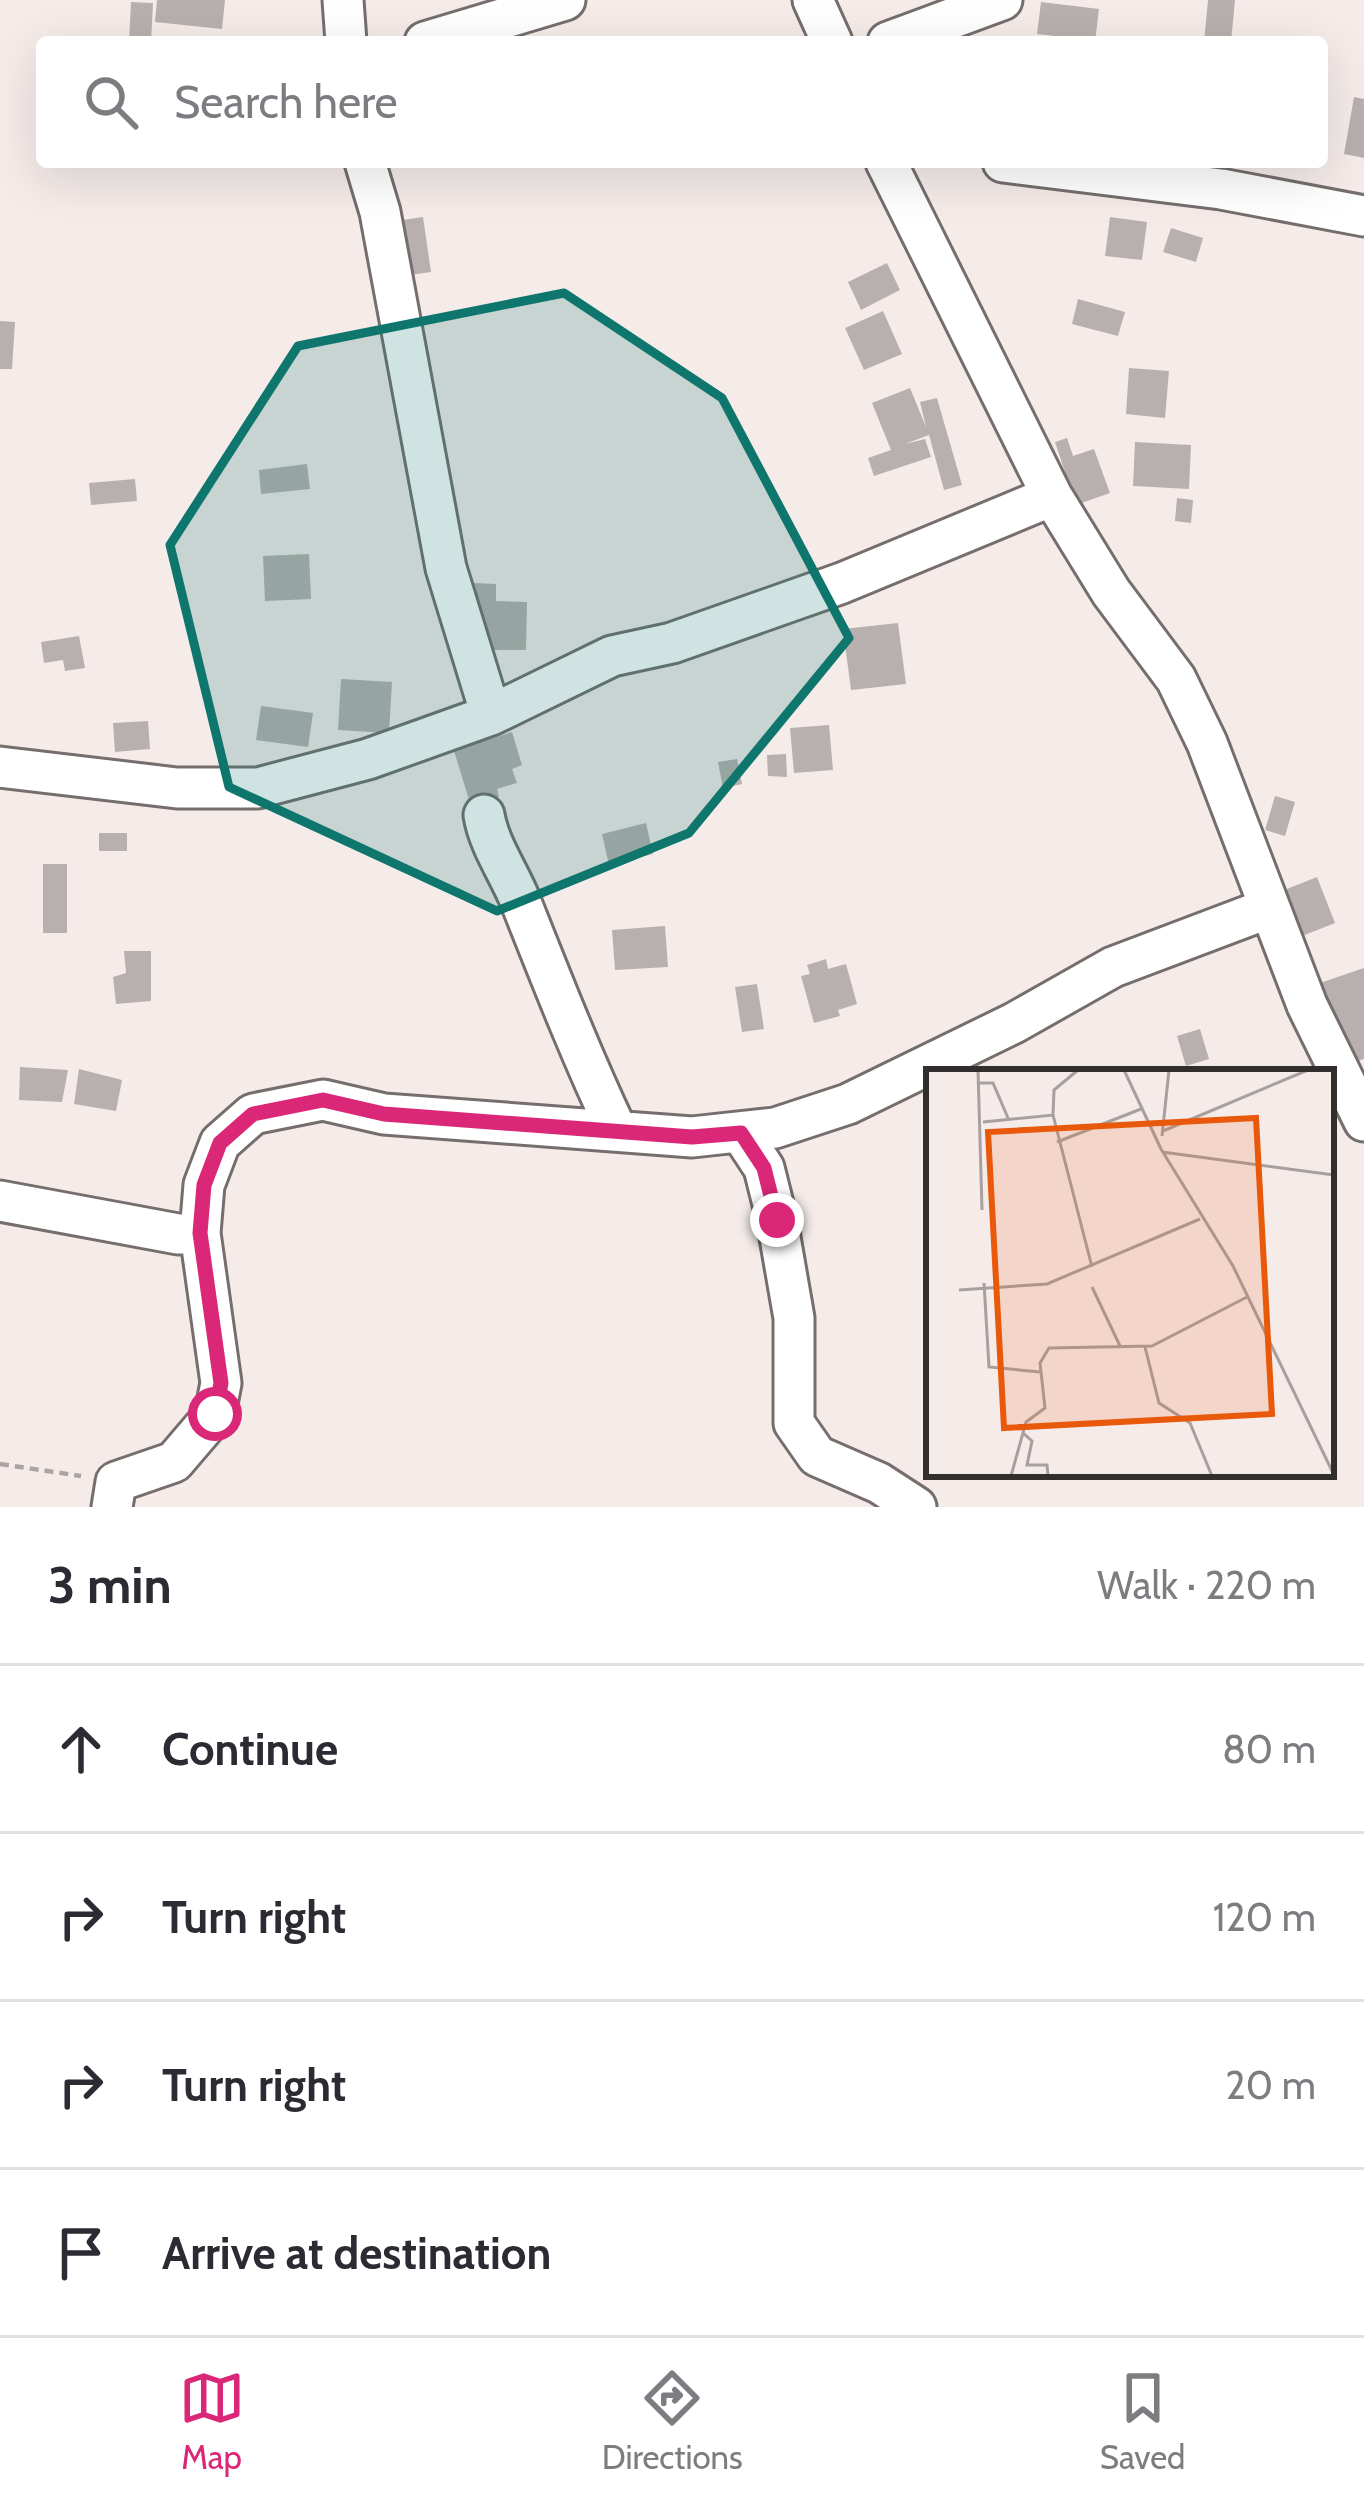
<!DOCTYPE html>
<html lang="en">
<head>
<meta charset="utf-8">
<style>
  body { margin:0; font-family:Cabin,sans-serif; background:#f2f2f3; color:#2b2b33 }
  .stop { position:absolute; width:36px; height:36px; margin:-27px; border:9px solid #db2777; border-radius:50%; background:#fff }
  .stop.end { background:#db2777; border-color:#fff; box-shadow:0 3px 12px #0008 }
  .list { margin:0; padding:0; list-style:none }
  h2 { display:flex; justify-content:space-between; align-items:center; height:156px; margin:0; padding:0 48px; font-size:51px }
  h2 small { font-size:39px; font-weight:400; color:#7c7c81 }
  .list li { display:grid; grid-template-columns:78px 1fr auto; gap:36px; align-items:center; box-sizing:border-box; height:168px; padding:0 48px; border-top:3px solid #e1e1e2 }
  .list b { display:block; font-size:45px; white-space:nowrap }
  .list em { font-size:39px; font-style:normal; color:#7c7c81 }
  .icon { flex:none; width:66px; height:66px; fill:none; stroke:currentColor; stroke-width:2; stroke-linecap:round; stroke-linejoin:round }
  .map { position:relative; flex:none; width:1364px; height:1507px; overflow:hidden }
  .search { position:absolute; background:#fff; box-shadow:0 12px 48px #0002; left:36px; right:36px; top:36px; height:132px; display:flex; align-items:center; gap:30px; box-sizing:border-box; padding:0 42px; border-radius:12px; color:#7c7c81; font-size:45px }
  .sheet { height:828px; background:#fff }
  nav { display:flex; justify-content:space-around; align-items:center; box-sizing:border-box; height:168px; border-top:3px solid #e1e1e2; background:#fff; font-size:33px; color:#7c7c81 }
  nav a { display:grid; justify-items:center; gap:6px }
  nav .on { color:#db2777 }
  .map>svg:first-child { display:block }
</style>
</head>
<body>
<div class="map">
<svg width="1364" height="1507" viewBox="0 0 1364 1507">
  <rect width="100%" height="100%" fill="#f5ecea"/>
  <!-- building -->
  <path fill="#b8b0af" d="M 157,0 L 225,0 L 222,29 L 155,22 Z
    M 1208,0 L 1235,0 L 1231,42 L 1204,42 Z
    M 131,2 L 153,3 L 151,42 L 129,42 Z
    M 1041,2 L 1099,9 L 1095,42 L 1054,42 L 1055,36 L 1037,34 Z
    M 1354,97 L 1364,99 L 1364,158 L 1344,154 Z
    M 1169,162 L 1212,162 L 1211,174 L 1168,169 Z
    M 423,217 L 431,272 L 397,277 L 376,224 Z
    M 1110,217 L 1147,222 L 1142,260 L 1105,256 Z
    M 1171,228 L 1203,238 L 1196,262 L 1163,252 Z
    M 887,263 L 900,290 L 861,310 L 848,282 Z
    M 1078,299 L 1125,312 L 1118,336 L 1072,324 Z
    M 883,311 L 902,354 L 864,370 L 845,328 Z
    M 0,321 L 15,322 L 12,369 L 0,369 Z
    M 1129,368 L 1169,371 L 1165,418 L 1126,414 Z
    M 910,388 L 926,427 L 920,402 L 937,398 L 962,485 L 944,490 L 929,435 L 905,444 L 925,439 L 931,457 L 874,476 L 868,458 L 891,450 L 872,403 Z
    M 1067,438 L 1073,456 L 1094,449 L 1110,493 L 1076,505 L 1055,442 Z
    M 1135,442 L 1191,445 L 1189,489 L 1133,486 Z
    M 307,464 L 310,489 L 261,494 L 259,470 Z
    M 135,479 L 137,501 L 91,505 L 89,483 Z
    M 1177,498 L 1193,500 L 1191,523 L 1175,521 Z
    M 309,554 L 311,599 L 265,601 L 263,556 Z
    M 473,583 L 496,584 L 496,601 L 527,602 L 526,650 L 484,650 L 473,635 Z
    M 898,623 L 906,684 L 851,690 L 843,629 Z
    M 79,636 L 85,668 L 65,671 L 63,660 L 44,663 L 41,642 Z
    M 341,679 L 392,682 L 389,733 L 338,730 Z
    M 261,706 L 313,713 L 308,747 L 256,740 Z
    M 148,721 L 150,749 L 115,752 L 113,723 Z
    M 829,725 L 833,770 L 794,773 L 790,728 Z
    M 512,732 L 522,765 L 512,769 L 517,783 L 497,789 L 499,797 L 471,806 L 454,751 Z
    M 786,754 L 787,777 L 768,776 L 767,755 Z
    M 737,759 L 742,784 L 723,788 L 718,762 Z
    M 1275,796 L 1295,802 L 1285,836 L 1265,830 Z
    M 646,823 L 653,854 L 609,865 L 602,834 Z
    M 99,833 L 127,833 L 127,851 L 99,851 Z
    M 43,864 L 67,864 L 67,933 L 43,933 Z
    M 1317,877 L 1335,923 L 1277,946 L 1259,900 Z
    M 665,926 L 668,967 L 615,970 L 612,930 Z
    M 124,951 L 151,951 L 151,1001 L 116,1004 L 113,977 L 126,973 Z
    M 826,959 L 828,969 L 846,964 L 857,1004 L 838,1010 L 840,1016 L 814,1023 L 801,976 L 810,974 L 807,965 Z
    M 1364,968 L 1364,1059 L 1344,1065 L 1317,984 Z
    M 757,984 L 764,1029 L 742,1032 L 735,987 Z
    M 1200,1029 L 1209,1059 L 1186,1066 L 1177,1036 Z
    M 20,1067 L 68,1070 L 62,1102 L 19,1100 Z
    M 79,1069 L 122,1080 L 116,1111 L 74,1104 Z"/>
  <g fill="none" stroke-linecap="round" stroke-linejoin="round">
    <defs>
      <path id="minor" d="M 343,0 L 346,42
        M 813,0 L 832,42
        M 425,42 L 565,0
        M 888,42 L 1002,0
        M 365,162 L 380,212 L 446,568 L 491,715
        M 886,162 L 1052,496 L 1111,592 L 1176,679 L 1207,743 L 1307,1005 L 1364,1121
        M 1003,162 L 1221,189 L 1364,216
        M 0,767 L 177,788 L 258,788 L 368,759 L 491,715 L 612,656 L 672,643 L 842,583 L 1052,496
        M 484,815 C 489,845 508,871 520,900 C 551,978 581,1055 617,1131
        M 741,1133 L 764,1168 L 777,1220 L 794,1318 L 794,1423 L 817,1456 L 879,1483 L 916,1507
        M 0,1201 L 178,1234 L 200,1233
        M 112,1507 L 116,1482 L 174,1462 L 215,1414 L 221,1383 L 200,1233 L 204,1185 L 220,1143 L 253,1114 L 323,1100 L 384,1114 L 692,1137 L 775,1128 L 848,1104 L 1014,1023 L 1113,967 L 1269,908"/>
    </defs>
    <!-- minor casing -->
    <use href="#minor" stroke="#756e6d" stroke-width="45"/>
    <!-- path -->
    <path stroke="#aba4a2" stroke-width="4.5" stroke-dasharray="9 6" stroke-linecap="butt" d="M 0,1464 L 81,1476"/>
    <!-- minor -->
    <use href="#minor" stroke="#fff" stroke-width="39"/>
  </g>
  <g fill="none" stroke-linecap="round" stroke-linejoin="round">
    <!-- route -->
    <path stroke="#db2777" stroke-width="15" d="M 215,1414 L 221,1383 L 200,1233 L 204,1185 L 220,1143 L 253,1114 L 323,1100 L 384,1114 L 692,1137 L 741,1133 L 764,1168 L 777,1220"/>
  </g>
  <!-- marked area -->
  <path fill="#0f766e" fill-opacity="0.2" stroke="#0f766e" stroke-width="9" stroke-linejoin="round" d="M 564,293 L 722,398 L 849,638 L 689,833 L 497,911 L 229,787 L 170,545 L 298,346 Z"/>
  <!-- overview -->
  <g transform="translate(926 1069)">
    <rect width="408" height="408" fill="#f5ecea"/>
    <path fill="none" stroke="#a7a09e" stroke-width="3" d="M 52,1 L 56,141M 198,1 L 235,80 L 307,197 L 408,406M 53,14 L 67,14 L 82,49M 127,46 L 128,21 L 152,1M 57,53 L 127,46 L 166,198M 237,62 L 382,1M 236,67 L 243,1M 131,73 L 215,40M 236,83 L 408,106M 58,214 L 63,298 L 114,303M 166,218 L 195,279M 33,221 L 121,215 L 274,150M 219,278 L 233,334 L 264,354 L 286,407M 97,364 L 106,372 L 101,396 L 121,396 L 122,407M 85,407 L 100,353 L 119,339 L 114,294 L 123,279 L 226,277 L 321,228"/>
    <path fill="#e8590c" fill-opacity="0.15" stroke="#e8590c" stroke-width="6" d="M 330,49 L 346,345 L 78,359 L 62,63 Z"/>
    <rect width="408" height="408" fill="none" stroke="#312e2d" stroke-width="6"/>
  </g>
</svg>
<div class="stop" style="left:215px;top:1414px"></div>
<div class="stop end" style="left:777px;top:1220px"></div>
<div class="search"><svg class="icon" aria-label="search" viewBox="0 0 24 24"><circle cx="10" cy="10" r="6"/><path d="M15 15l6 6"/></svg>Search here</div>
</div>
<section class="sheet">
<h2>3 min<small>Walk · 220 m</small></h2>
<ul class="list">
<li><svg class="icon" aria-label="ahead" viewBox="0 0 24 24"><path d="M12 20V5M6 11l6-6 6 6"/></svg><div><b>Continue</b></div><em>80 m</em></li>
<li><svg class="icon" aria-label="right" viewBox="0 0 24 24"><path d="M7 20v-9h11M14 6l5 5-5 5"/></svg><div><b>Turn right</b></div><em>120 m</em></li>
<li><svg class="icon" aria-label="right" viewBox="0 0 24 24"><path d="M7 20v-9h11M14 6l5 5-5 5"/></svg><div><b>Turn right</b></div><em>20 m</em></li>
<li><svg class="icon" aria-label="arrive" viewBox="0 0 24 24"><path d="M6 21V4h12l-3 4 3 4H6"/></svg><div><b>Arrive at destination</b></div></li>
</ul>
</section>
<nav>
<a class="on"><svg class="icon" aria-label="map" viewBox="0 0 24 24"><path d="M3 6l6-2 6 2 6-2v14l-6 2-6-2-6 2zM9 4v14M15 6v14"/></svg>Map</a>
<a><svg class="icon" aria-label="directions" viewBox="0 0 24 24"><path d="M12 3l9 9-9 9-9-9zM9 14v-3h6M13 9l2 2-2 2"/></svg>Directions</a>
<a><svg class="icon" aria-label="saved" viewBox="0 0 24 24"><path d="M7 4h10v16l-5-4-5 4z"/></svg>Saved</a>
</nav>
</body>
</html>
